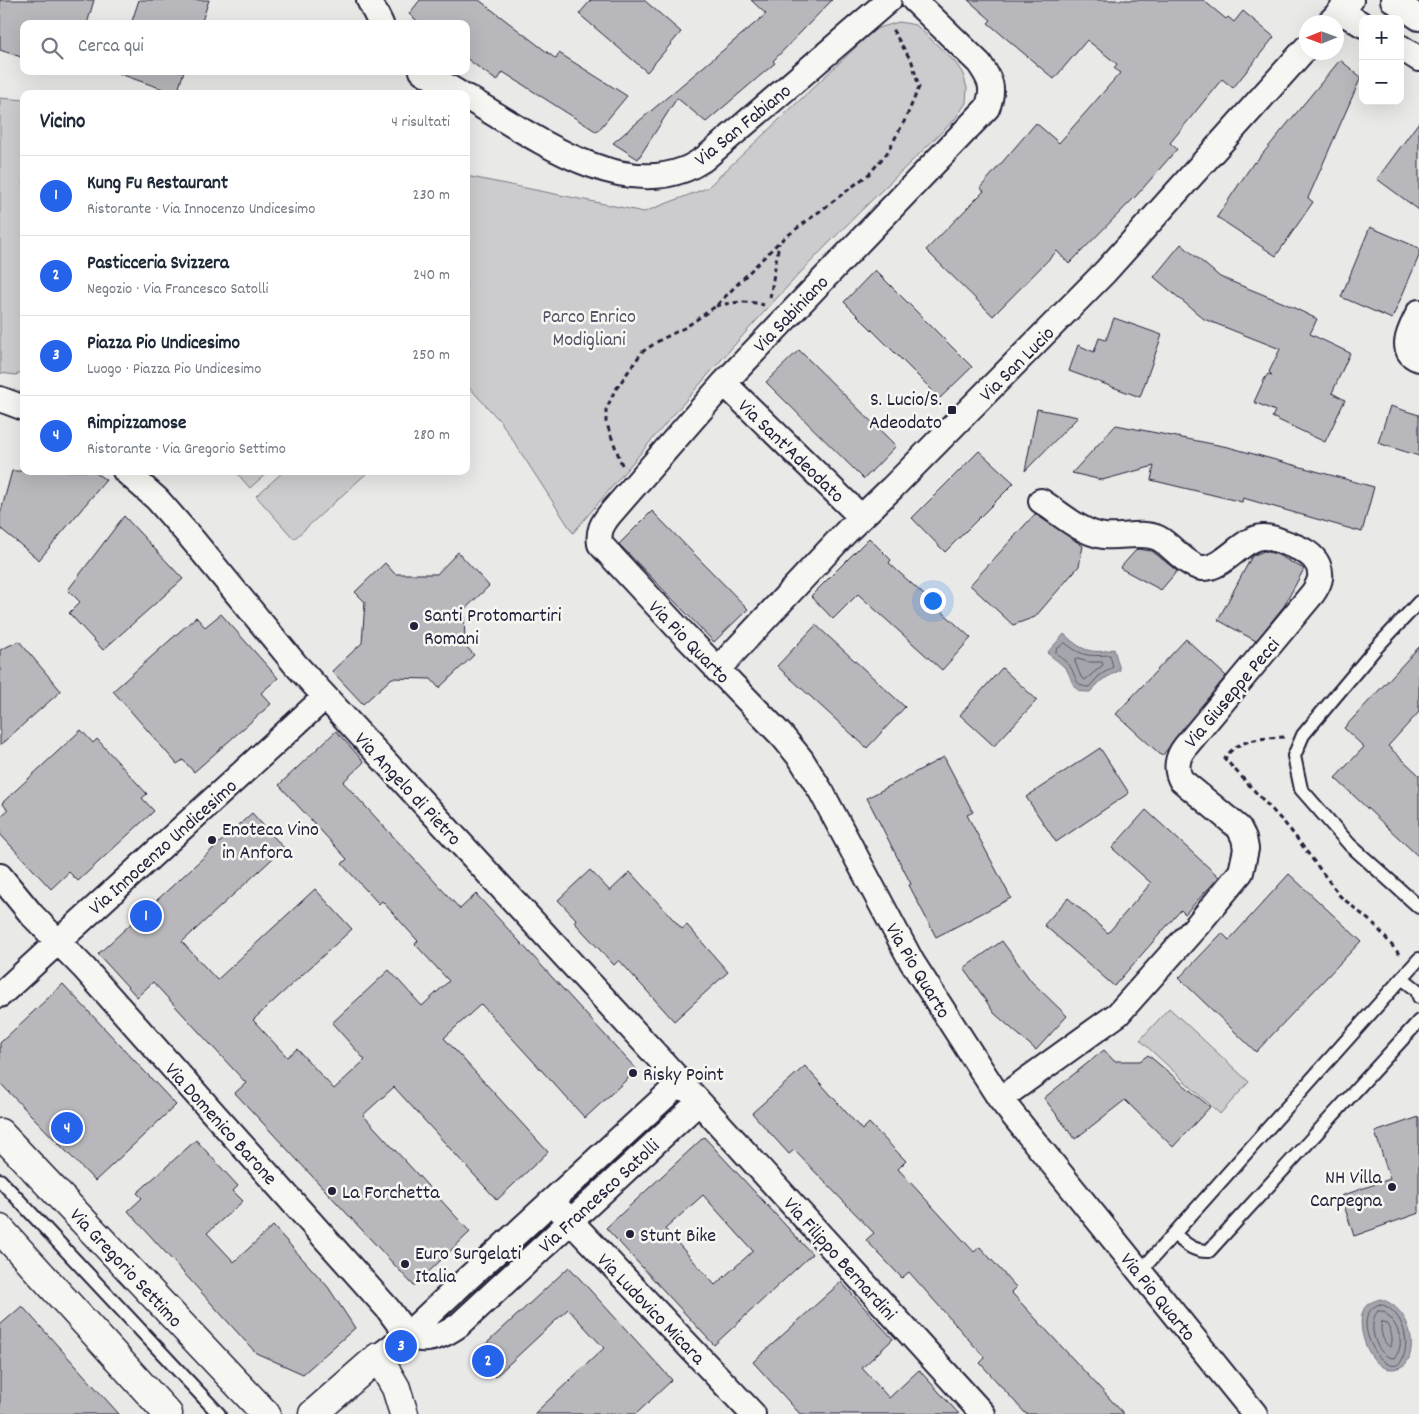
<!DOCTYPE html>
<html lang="it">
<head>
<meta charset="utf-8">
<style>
  body { margin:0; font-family:Dekko,sans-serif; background:#f2f2f3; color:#1f2937 }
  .controls { position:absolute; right:15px; top:15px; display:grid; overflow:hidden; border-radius:10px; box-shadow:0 5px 20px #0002 }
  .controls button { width:45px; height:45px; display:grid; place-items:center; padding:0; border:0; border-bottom:1px solid #e0e1e3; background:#fff; color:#1f2937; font:25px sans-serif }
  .compass { position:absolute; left:1299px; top:15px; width:45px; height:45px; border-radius:50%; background:#fff; box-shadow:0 5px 20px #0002; rotate:269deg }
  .you { position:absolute; left:932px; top:600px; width:18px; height:18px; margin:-12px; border:4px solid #fff; border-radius:50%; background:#1a73e8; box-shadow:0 0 0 8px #1a73e833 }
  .badge { display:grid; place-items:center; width:32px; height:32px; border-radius:50%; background:#2563eb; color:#fff; font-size:16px; font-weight:700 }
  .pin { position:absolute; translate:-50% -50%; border:2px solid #fff; box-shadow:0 1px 5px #0006 }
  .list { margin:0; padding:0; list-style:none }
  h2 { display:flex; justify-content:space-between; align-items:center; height:65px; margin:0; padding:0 20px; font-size:21px }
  h2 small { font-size:16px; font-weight:400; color:#747a83 }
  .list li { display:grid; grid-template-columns:32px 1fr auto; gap:15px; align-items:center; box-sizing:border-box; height:80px; padding:0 20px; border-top:1px solid #e0e1e3 }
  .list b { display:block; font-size:19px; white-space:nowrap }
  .list p { margin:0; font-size:16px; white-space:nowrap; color:#747a83 }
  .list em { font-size:16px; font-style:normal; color:#747a83 }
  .icon { flex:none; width:28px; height:28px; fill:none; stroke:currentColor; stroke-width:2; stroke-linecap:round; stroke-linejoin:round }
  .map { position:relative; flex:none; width:1419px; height:1414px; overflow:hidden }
  .search { position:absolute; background:#fff; box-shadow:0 5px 20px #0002; left:20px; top:20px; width:450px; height:55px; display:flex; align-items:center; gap:12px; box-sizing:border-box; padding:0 18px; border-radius:10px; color:#747a83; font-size:19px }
  .panel { position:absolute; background:#fff; box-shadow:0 5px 20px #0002; left:20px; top:90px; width:450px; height:385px; border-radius:10px }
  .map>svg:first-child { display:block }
</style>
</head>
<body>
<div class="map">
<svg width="1419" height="1414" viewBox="0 0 1419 1414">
  <rect width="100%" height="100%" fill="#e9e9e7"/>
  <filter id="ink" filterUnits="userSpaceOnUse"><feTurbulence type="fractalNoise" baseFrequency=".02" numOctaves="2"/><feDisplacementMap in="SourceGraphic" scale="10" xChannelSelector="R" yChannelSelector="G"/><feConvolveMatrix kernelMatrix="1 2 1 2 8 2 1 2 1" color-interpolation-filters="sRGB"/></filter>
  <g filter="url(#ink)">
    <!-- green -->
    <path fill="#ccccce" stroke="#777784" d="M 899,22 L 916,25 L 955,62 L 963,74 L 967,88 L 966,103 L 955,119 C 904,169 851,219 802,271 C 723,355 648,444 573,533 L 501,422 L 466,384 L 466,176 L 644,212 L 707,188 L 875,29 Z
      M 0,98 L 24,100 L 24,370 L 16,375 L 0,373 Z
      M 235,471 L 269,471 L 250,488 Z
      M 284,471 L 369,471 L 294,539 L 256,496 Z
      M 1169,1008 L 1249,1082 L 1220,1114 L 1140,1040 Z"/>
    <!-- water -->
    <path fill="#a5a5ac" stroke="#71717f" d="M 1064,634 C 1081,650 1091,655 1114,649 L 1120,670 L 1102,680 L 1090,692 C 1070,693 1074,680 1066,669 C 1061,663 1053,658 1047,653 Z
      M 1380,1299 C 1404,1305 1417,1335 1409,1358 C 1407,1363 1404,1367 1398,1368 C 1372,1377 1354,1328 1364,1309 C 1367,1303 1374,1301 1380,1299 Z"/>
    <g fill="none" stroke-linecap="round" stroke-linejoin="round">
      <!-- shore -->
      <path stroke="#565668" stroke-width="1" d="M 1065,643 C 1084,657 1087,656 1110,655 L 1113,667 L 1099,676 L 1089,687 C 1075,687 1076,676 1071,668 C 1067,662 1061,658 1056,653 L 1056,650 Z
        M 1078,659 L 1088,662 L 1102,662 L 1103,665 L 1085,680 L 1081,677 L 1075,662 L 1075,660 Z
        M 1380,1304 C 1401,1309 1411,1339 1403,1358 C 1389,1389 1343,1315 1380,1304 Z
        M 1378,1311 L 1383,1311 C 1396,1321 1408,1344 1394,1358 C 1376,1358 1366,1323 1378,1311 Z
        M 1382,1322 L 1385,1322 C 1390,1328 1395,1340 1390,1347 C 1383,1343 1379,1330 1382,1322 Z"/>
    </g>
    <!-- building -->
    <path fill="#b8b8bc" stroke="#22223b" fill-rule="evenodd" d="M 0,0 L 94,0 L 87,24 L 24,24 L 24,58 L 0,50 Z
      M 139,0 L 209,0 L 201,24 L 131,24 Z
      M 420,0 L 479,0 L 556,59 L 559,53 L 627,96 L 597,132 L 503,72 L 497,81 L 466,58 L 466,24 L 421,24 L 409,14 Z
      M 591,0 L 644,0 L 681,32 L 647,72 L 579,14 Z
      M 751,0 L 832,0 L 773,61 L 775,63 L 706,122 L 677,98 L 638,159 L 613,143 L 766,14 Z
      M 968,0 L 1203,0 L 1226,19 L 1228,17 L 1234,22 L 1243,11 L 1274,37 L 1233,88 L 1222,79 L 1170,143 L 1177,149 L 1137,195 L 1069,264 L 1057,251 L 993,316 L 926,250 L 984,191 L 980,188 L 1036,123 L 1059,143 L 1120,73 L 1114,68 L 1117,64 L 1087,40 L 1054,79 L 988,23 L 991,20 Z
      M 1340,60 L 1361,77 L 1308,198 L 1313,202 L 1276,256 L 1217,217 L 1254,162 L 1255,163 Z
      M 120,71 L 184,71 L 177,94 L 120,74 Z
      M 1419,122 L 1419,210 L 1377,179 Z
      M 1370,227 L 1419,248 L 1419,256 L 1392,319 L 1341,297 Z
      M 1181,244 L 1220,277 L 1284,303 L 1317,319 L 1310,334 L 1350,353 L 1332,393 L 1345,400 L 1325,442 L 1272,417 L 1275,411 L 1254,402 L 1265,378 L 1268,374 L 1272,375 L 1269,372 L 1280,349 L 1204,319 L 1154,277 Z
      M 875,270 L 972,367 L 940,398 L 844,302 Z
      M 1114,318 L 1162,335 L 1140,397 L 1069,371 L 1078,345 L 1094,352 L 1099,338 L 1106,340 Z
      M 799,350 L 896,446 L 864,479 L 766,382 Z
      M 1390,406 L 1419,415 L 1419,456 L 1378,443 Z
      M 1037,409 L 1078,417 L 1025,471 Z
      M 1116,425 L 1228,447 L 1374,487 L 1362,532 L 1243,498 L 1242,502 L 1151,480 L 1154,466 L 1102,480 L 1072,473 Z
      M 979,451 L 1014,483 L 945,552 L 912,518 Z
      M 12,471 L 93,471 L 106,480 L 39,560 L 0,528 L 0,515 Z
      M 652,511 L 748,609 L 714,642 L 619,544 Z
      M 1035,514 L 1083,546 L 1079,566 L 1035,617 L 1013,625 L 970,585 Z
      M 124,516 L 183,579 L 103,650 L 69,613 L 80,602 L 68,590 Z
      M 869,538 L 891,560 L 889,563 L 971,638 L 942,670 L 858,594 L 833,619 L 811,596 Z
      M 1137,549 L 1152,551 L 1177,571 L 1161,590 L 1120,568 Z
      M 1264,551 L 1276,554 L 1304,569 L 1284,606 L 1256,641 L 1218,620 L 1252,556 Z
      M 458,552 L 489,586 L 464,610 L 465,645 L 474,655 L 439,688 L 431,679 L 392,678 L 363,704 L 332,671 L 362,643 L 365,602 L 355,592 L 385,563 L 395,574 L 437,574 Z
      M 221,614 L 278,678 L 261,693 L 271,704 L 194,772 L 183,760 L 177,764 L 113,691 L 196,617 L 205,627 Z
      M 816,625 L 905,707 L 867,748 L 777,666 Z
      M 1186,639 L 1226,676 L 1162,756 L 1116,714 Z
      M 19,641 L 61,691 L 0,745 L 0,650 Z
      M 1419,647 L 1419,712 L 1388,746 L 1419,775 L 1419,857 L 1335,778 L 1364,747 L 1344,728 Z
      M 1002,668 L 1037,700 L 994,746 L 960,715 Z
      M 81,730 L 93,743 L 97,739 L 147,794 L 142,798 L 154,811 L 78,881 L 69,872 L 51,889 L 0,834 L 0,817 L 8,810 L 2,803 Z
      M 336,731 L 364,762 L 343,782 L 460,909 L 476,894 L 637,1070 L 585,1118 L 481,1004 L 444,1038 L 548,1152 L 497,1200 L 394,1087 L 363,1115 L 470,1232 L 414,1286 L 235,1093 L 246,1083 L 153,982 L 137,997 L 98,954 L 252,813 L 284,848 L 182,942 L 217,980 L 315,889 L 352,929 L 253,1020 L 287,1057 L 297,1049 L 334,1089 L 365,1060 L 332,1023 L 389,970 L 422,1006 L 449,981 L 415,944 L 418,941 L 382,901 L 379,904 L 342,864 L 347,859 L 279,785 Z
      M 1100,748 L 1129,793 L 1056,842 L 1026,797 Z
      M 944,757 L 973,812 L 967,815 L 1011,898 L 936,937 L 909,885 L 911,884 L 867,798 Z
      M 1146,810 L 1219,877 L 1185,914 L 1181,910 L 1114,986 L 1044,925 L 1068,898 L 1108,933 L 1151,883 L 1112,848 Z
      M 590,870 L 610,891 L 630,872 L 682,929 L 687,925 L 728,972 L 674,1021 L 619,960 L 614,965 L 574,922 L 576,919 L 558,900 Z
      M 1289,874 L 1361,941 L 1256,1052 L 1179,978 L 1222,933 L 1229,940 Z
      M 1002,941 L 1031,981 L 1067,1016 L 1036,1050 L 994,1013 L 964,968 Z
      M 63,984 L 176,1105 L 95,1181 L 0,1083 L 0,1043 Z
      M 1104,1050 L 1114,1061 L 1140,1061 L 1148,1055 L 1210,1107 L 1173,1147 L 1125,1100 L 1075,1139 L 1044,1098 Z
      M 805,1066 L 862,1130 L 869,1123 L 906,1161 L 898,1169 L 974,1252 L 980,1247 L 1016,1287 L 1011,1292 L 1124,1414 L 1026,1414 L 980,1363 L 985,1358 L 909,1272 L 902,1278 L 866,1240 L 874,1233 L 794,1150 L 789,1154 L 752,1113 Z
      M 1419,1117 L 1419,1213 L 1354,1236 L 1341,1196 L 1390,1179 L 1375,1132 Z
      M 704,1137 L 812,1254 L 714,1345 L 606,1228 ZM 703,1195 L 753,1251 L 715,1285 L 665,1229 Z
      M 196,1140 L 238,1186 L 233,1191 L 243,1201 L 207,1233 L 234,1262 L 273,1226 L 328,1287 L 355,1328 L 303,1374 L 256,1353 L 128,1211 L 142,1198 L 137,1193 Z
      M 569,1267 L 672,1380 L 636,1414 L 534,1414 L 604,1348 L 568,1309 L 495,1377 L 474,1355 Z
      M 841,1282 L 893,1339 L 862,1368 L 889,1398 L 919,1370 L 959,1414 L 800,1414 L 753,1362 Z
      M 22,1306 L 119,1414 L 0,1414 L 0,1325 Z"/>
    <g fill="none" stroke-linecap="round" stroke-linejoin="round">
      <defs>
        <path id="lane" d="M 1419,602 L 1375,649 L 1303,735 L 1294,756 L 1301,789 L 1350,845 L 1419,907
          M 1402,978 L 1417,990 L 1419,997
          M 0,1180 L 219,1414
          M 1174,1234 C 1185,1243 1193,1252 1209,1251 L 1419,1021
          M 1139,1273 L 1419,959"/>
        <path id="street" d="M 369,0 L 381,24
          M 914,0 L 979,63 C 991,80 995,89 987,108 L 724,383 L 610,514 C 602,524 598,531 600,544 L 676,626 L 783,737 L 801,759 L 822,793 L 912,962 L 1000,1099 L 1255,1414
          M 1393,0 L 1419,18
          M 1340,11 L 1363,25
          M 1330,22 L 1351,0
          M 1400,47 L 1419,59
          M 422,71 L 460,94
          M 466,97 C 526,131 612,197 683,170 C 690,168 697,163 704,159 L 889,0
          M 1419,312 C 1412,327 1396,351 1419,359
          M 724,383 L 861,517
          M 0,399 L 24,408
          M 125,471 L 157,499 L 192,539 L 295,664 L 681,1082 L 983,1414
          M 717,670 L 848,530 L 892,488 L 1105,272 L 1306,48
          M 0,876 L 32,915 L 84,968 L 388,1309 C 394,1317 401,1328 408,1334 C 424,1346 446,1334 459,1325 L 699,1102
          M 0,995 L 325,697
          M 1000,1099 L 1118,1014 L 1199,923 L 1241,872 L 1246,849 L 1244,838 L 1239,828 L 1181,780 C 1175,769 1177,757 1185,747 L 1313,593 C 1319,584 1323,576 1318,565 C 1313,554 1302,549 1291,545 C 1282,542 1271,536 1262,537 C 1242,538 1223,570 1202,568 C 1186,566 1172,545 1158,538 C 1142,531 1121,538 1104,536 C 1081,533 1061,514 1041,501
          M 560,1210 L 753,1414
          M 378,1357 L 408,1334 L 440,1304 L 681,1082"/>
        <path id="primary" d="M 0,1133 L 266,1414
          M 0,1229 L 168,1414
          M 313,1414 L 378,1357 L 396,1388 L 404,1414"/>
      </defs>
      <!-- lane casing -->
      <use href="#lane" stroke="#22223b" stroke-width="16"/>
      <!-- street casing -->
      <use href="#street" stroke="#22223b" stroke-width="28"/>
      <!-- primary casing -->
      <use href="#primary" stroke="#22223b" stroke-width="31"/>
      <!-- path -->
      <path stroke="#22223b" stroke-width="3" stroke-dasharray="5 4" stroke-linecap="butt" d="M 770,298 L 779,243
        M 716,306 C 733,302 747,300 764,305
        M 622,465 L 606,422 L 606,410 L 614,392 L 642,352 L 660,340 L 686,327 L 716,306 L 779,242 L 869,174 L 887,153 L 906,118 L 919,87 L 912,62 L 892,29
        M 1284,737 C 1263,738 1235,739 1225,759 L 1289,828 L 1340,896 L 1375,925 L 1399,954"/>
      <!-- lane -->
      <use href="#lane" stroke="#f6f6f2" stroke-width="12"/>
      <!-- street -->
      <use href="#street" stroke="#f6f6f2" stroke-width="24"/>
      <!-- primary -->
      <use href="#primary" stroke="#f6f6f2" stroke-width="28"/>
    </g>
  </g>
  <!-- markers -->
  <g fill="#22223b" stroke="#f6f6f2" stroke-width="2">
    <rect x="947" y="405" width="10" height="10" rx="2.5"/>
    <circle cx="414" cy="626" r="5"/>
    <circle cx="212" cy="840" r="5"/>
    <circle cx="633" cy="1073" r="5"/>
    <circle cx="1392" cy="1187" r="5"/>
    <circle cx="332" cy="1191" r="5"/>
    <circle cx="630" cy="1234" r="5"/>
    <circle cx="405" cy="1264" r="5"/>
  </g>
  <g text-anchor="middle" stroke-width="5" stroke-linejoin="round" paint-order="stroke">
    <!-- street labels -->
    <g font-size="20" fill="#22223b" stroke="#f6f6f2">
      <text transform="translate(742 124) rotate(-39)" y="7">Via San Fabiano</text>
      <text transform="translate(790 313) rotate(-46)" y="7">Via Sabiniano</text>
      <text transform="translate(1016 363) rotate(-45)" y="7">Via San Lucio</text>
      <text transform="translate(792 450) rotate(44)" y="7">Via Sant'Adeodato</text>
      <text transform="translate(690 641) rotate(46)" y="7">Via Pio Quarto</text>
      <text transform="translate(1231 692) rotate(-50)" y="7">Via Giuseppe Pecci</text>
      <text transform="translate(409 788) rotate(47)" y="7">Via Angelo di Pietro</text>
      <text transform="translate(162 846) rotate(-42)" y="7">Via Innocenzo Undicesimo</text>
      <text transform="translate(919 970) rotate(59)" y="7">Via Pio Quarto</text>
      <text transform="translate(222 1123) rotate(48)" y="7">Via Domenico Barone</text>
      <text transform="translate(598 1195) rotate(-43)" y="7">Via Francesco Satolli</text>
      <text transform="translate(841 1258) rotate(48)" y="7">Via Filippo Bernardini</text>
      <text transform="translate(127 1267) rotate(47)" y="7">Via Gregorio Settimo</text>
      <text transform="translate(1159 1296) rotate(51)" y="7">Via Pio Quarto</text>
      <text transform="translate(652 1308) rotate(46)" y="7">Via Ludovico Micara</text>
    </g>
    <!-- park labels -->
    <g font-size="20" fill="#555567" stroke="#f6f6f2">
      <text x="589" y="322">Parco Enrico<tspan x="589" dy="23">Modigliani</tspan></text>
    </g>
    <!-- poi labels -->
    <g font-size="20" fill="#22223b" stroke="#f6f6f2" text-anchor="start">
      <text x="942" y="405" text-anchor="end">S. Lucio/S.<tspan x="942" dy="23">Adeodato</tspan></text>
      <text x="424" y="621">Santi Protomartiri<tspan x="424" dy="23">Romani</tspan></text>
      <text x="222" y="835">Enoteca Vino<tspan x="222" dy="23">in Anfora</tspan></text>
      <text x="643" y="1080">Risky Point</text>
      <text x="1382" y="1183" text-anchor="end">NH Villa<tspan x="1382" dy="23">Carpegna</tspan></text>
      <text x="342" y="1198">La Forchetta</text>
      <text x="640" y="1241">Stunt Bike</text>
      <text x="415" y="1259">Euro Surgelati<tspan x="415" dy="23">Italia</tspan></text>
    </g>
  </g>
</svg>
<div class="controls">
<button>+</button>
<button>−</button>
</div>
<svg class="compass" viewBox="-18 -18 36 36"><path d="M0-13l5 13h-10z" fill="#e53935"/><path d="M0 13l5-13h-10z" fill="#747a83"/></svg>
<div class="you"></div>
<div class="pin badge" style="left:146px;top:916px">1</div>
<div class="pin badge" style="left:488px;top:1361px">2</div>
<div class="pin badge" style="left:401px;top:1346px">3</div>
<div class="pin badge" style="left:67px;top:1128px">4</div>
<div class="search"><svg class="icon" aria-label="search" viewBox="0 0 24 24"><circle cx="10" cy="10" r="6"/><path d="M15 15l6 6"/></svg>Cerca qui</div>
<section class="panel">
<h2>Vicino<small>4 risultati</small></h2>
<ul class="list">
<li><span class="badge">1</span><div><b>Kung Fu Restaurant</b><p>Ristorante · Via Innocenzo Undicesimo</p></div><em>230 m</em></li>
<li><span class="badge">2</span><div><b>Pasticceria Svizzera</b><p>Negozio · Via Francesco Satolli</p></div><em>240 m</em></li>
<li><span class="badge">3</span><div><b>Piazza Pio Undicesimo</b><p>Luogo · Piazza Pio Undicesimo</p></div><em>250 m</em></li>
<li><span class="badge">4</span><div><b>Rimpizzamose</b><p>Ristorante · Via Gregorio Settimo</p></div><em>280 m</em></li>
</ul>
</section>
</div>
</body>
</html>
